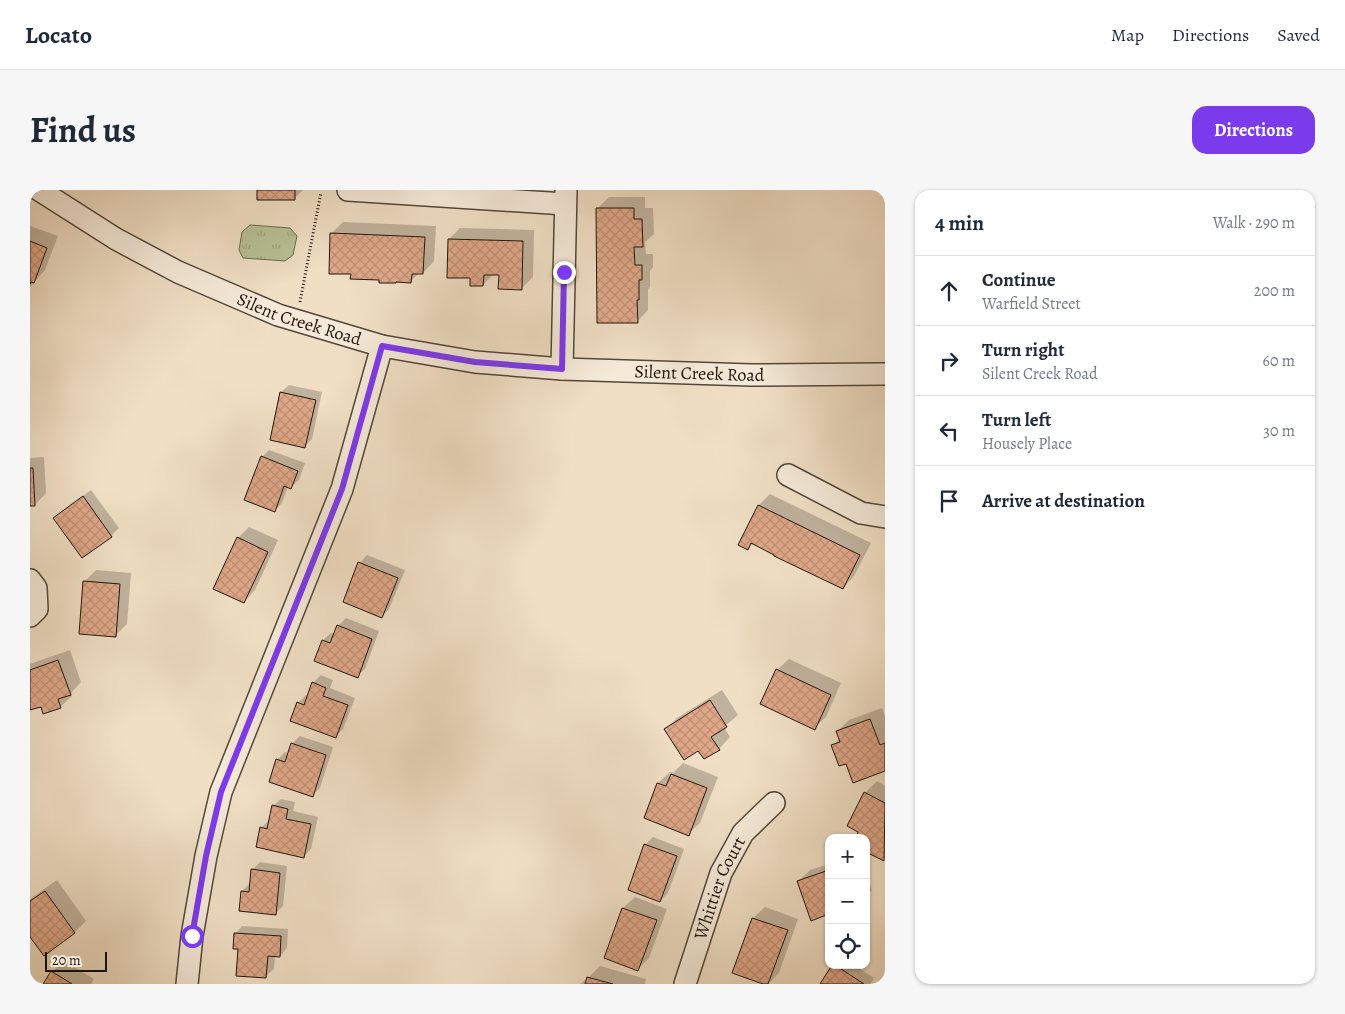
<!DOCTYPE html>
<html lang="en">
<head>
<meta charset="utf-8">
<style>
  body { margin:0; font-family:Alegreya,serif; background:#f6f6f7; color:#1f2937 }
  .controls { position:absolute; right:15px; bottom:15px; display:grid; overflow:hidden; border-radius:10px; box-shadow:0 1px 4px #0004 }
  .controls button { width:45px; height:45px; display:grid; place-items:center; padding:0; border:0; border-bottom:1px solid #e0e1e3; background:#fff; color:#1f2937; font:25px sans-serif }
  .scale { position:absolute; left:15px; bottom:12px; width:62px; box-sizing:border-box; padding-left:5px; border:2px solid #1f140c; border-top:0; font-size:14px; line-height:18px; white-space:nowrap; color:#1f140c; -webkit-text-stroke:4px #f5ead9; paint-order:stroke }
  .stop { position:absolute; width:15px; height:15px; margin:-11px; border:4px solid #7c3aed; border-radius:50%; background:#fff }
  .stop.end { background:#7c3aed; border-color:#fff; box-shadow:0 1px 5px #0008 }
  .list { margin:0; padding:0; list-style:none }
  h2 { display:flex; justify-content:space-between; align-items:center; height:65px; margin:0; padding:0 20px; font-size:21px }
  h2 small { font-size:16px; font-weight:400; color:#747a83 }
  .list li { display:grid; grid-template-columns:32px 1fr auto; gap:15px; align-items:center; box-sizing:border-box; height:70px; padding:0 20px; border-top:1px solid #e0e1e3 }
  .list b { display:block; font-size:19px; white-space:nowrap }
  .list p { margin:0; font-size:16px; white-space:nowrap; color:#747a83 }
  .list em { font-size:16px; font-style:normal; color:#747a83 }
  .icon { flex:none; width:28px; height:28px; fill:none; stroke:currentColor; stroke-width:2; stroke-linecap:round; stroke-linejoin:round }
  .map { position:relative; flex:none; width:855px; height:794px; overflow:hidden; border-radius:15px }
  header { display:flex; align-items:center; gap:30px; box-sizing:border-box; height:70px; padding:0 25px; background:#fff; border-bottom:1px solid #e0e1e3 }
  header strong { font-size:24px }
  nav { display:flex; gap:28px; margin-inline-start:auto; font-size:18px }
  .intro { display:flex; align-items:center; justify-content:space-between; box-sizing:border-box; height:120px; padding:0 30px }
  h1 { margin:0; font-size:35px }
  .button { padding:12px 22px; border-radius:15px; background:#7c3aed; color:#fff; font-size:18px; font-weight:700 }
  main { display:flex; gap:30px; padding:0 30px }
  aside { flex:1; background:#fff; border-radius:15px; box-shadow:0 1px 4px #0004 }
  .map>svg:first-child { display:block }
</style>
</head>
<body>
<header>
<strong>Locato</strong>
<nav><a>Map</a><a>Directions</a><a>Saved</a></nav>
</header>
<div class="intro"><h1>Find us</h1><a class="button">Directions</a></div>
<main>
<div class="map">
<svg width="855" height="794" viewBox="0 0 855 794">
  <defs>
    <pattern id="park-tufts" width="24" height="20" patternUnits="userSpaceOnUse" patternTransform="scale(1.25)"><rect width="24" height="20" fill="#b7c296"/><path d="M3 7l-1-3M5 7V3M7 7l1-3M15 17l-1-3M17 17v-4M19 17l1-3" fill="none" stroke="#9da680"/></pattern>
    <pattern id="building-cross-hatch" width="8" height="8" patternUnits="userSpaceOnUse" patternTransform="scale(1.25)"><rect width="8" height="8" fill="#dfa788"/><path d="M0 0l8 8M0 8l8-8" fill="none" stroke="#bf8f74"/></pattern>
  </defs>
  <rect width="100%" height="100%" fill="#f0dfc5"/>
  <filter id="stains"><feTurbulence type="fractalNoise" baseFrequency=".004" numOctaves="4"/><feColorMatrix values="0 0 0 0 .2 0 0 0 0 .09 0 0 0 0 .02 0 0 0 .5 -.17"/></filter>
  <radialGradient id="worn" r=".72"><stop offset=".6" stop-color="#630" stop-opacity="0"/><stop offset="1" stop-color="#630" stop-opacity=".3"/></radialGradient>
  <!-- park -->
  <path fill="url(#park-tufts)" stroke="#6b6b51" d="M 220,35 L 260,38 L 267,46 L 263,65 L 255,71 L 213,68 L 209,60 L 212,42 Z"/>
  <!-- shadow -->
  <path fill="#0003" d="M 229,0 L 273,0 L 264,9 Z
    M 579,7 L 615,7 L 615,18 L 623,18 L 624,44 L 615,52 L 616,64 L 623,64 L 623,77 L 620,81 L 620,97 L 618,99 L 618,120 L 607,132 L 567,19 Z
    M 313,32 L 406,36 L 404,71 L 393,83 L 389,83 L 381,91 L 350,89 L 322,83 L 301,44 Z
    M 0,36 L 28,46 L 15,80 L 0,97 Z
    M 430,38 L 504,40 L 503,87 L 491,99 L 470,84 L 464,84 L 453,95 L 442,87 L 419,49 Z
    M 259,195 L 292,202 L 282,249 L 275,256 L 251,202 Z
    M 239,260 L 275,273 L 269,290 L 261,297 L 258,296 L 252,313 L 245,320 L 232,267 Z
    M 14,267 L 16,303 L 5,315 L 0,315 L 0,268 Z
    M 61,300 L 89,338 L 81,346 L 52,367 L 25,328 L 32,321 Z
    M 740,304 L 841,353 L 824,386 L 813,398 L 723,353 L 718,358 L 710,355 L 729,315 Z
    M 219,337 L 248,350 L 225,400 L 214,412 L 208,348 Z
    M 337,365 L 375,380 L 359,419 L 352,427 L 314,412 L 330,373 Z
    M 66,380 L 101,383 L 97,434 L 86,445 L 54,392 Z
    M 316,428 L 349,441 L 335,479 L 327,486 L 286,470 L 293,450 L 301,443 L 305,444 L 308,436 Z
    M 40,460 L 51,492 L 41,503 L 42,506 L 30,517 L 11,515 L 0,519 L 0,474 Z
    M 759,469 L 811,493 L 796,527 L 784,538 L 747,480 Z
    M 291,485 L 303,490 L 300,498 L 325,508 L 313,539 L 305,547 L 268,513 L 276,505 L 278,506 L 283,493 Z
    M 692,500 L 708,525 L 694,537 L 700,547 L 689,559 L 669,559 L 636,539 L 647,528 Z
    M 852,518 L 855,527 L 855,580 L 817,572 L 803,556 L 810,548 L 807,542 L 819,530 Z
    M 270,546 L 303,557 L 290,598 L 283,605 L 247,570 L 255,562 L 259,564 L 262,554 Z
    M 653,573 L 688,587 L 670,633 L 658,644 L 615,627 L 628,593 L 640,582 L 643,583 Z
    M 847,591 L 855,596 L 855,668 L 854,669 L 835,603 Z
    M 251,609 L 265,612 L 263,621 L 288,627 L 281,659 L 274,666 L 231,638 L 239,630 L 240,631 L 243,616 Z
    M 623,647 L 654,659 L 638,703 L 630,711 L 615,655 Z
    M 230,672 L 257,676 L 253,716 L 245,724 L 212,701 L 219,694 L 221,694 L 222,680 Z
    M 799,674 L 799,723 L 768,692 L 780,680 Z
    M 836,683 L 842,700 L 836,706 Z
    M 27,690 L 56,731 L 45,742 L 14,764 L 0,745 L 0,709 Z
    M 605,707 L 637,719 L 619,768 L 608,779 L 575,768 L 593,718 Z
    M 735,717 L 768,729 L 749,783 L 738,794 L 704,782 L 723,728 Z
    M 212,736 L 258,739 L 257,758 L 250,766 L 245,765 L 244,779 L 236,786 L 209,758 L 205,744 Z
    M 34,771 L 64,789 L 61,794 L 15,794 L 22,782 Z
    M 803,775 L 824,775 L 844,788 L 840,794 L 791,794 Z
    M 570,776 L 616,789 L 615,794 L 550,794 L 555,790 L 557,791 L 558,788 Z"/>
  <!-- building -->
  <path fill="url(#building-cross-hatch)" stroke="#1f140c" d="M 227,0 L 265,0 L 265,10 L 227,10 Z
    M 566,18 L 604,18 L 604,29 L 612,29 L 613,57 L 604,57 L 605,75 L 612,75 L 612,90 L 609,90 L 609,110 L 607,110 L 608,133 L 567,133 Z
    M 300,43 L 395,47 L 393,84 L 382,84 L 381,93 L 366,92 L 366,93 L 349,93 L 349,90 L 320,89 L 321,84 L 299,84 Z
    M 418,49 L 493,51 L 492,100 L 468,99 L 469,85 L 454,85 L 453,96 L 440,96 L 440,88 L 417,88 Z
    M 0,51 L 17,58 L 4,93 L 1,92 L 0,94 Z
    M 250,202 L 286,210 L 275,258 L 240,250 Z
    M 231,266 L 268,281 L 261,299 L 254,296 L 245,322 L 214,310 Z
    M 0,278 L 3,278 L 5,316 L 0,316 Z
    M 53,306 L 82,347 L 52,368 L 23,328 Z
    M 728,315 L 830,365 L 813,399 L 744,366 L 744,365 L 721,353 L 718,360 L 708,355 Z
    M 207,347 L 238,362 L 214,413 L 183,399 Z
    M 328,372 L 368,388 L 352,428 L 313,412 Z
    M 53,391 L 90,394 L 86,447 L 49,444 Z
    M 307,435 L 342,449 L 328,488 L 284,471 L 292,450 L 300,453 Z
    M 28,470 L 41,505 L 28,509 L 31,518 L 13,524 L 11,517 L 0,520 L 0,480 Z
    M 746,479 L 801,505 L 785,540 L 730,514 Z
    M 282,492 L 296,498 L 293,506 L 318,515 L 306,548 L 260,531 L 267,512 L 274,515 Z
    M 680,510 L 697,537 L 681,547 L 690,560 L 674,569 L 668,561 L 654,570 L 634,539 Z
    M 840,529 L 850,555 L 855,553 L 855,581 L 823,593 L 816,574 L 809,576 L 801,555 L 810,552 L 806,541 Z
    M 261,553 L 296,565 L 283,607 L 239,592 L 246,569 L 255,572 Z
    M 641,584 L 677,598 L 659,646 L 614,628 L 627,593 L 636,596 Z
    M 834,602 L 855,613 L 854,671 L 836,662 L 836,648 L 826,648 L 828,642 L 817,636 Z
    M 242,615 L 258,619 L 256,629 L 281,634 L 274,668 L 226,657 L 230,637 L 237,639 Z
    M 614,654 L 647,666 L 630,712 L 598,700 Z
    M 221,679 L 250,683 L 246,725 L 209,721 L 211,701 L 219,702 Z
    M 799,680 L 799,724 L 781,731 L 767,691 Z
    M 15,701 L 45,743 L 14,766 L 0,747 L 0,711 Z
    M 592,718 L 627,730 L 608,781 L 574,768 Z
    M 722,728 L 758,740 L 738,794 L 733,794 L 702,783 Z
    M 204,743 L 251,746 L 250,767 L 238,766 L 236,788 L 206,786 L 208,759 L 203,759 Z
    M 802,775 L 805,775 L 834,794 L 790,794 Z
    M 21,781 L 42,794 L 13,794 Z
    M 557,787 L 583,794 L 555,794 Z"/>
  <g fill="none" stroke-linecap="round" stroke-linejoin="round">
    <defs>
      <g id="street">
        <path id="s1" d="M 9,0 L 86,49 L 148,82 L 248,125 L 352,156 L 445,172 L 532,179 L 721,185 L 855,184"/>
        <path d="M 318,0 L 535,14"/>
        <path d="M 532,179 L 536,1"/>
        <path d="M 758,285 L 831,323 L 855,327"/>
        <path d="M 0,390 L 6,398 L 7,419 L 0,426"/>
        <path d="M 157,794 L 162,746 L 176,666 L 191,602 L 312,299 L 352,156"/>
        <path id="s2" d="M 655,794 L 691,683 L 713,643 L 744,613"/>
      </g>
    </defs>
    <!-- street casing -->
    <use href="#street" stroke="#53473a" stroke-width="24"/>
    <!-- path -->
    <path stroke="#1f140c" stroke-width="3" stroke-dasharray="1 2.5" stroke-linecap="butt" d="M 270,112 L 291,2"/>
    <!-- street -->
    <use href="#street" stroke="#f5ead9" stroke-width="21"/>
  </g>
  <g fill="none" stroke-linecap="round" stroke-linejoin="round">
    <!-- route -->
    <path stroke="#7c3aed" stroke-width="6" d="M 162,746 L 176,666 L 191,602 L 312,299 L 352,156 L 445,172 L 532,179 L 534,82"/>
  </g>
  <g text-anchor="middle" stroke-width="4" stroke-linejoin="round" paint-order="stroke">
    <!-- street labels -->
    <g font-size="18" fill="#1f140c" stroke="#f5ead9">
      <text dy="6" stroke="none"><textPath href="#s1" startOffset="292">Silent Creek Road</textPath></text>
      <text dy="6" stroke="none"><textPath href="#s1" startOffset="698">Silent Creek Road</textPath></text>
      <text dy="6" stroke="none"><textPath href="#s2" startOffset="102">Whittier Court</textPath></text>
    </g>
  </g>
  <rect width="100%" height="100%" filter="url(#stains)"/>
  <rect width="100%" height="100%" fill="url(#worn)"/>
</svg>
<div class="controls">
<button>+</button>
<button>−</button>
<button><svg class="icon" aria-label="locate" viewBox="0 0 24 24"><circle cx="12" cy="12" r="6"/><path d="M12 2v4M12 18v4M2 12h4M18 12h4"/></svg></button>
</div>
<div class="scale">20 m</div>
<div class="stop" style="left:162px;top:746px"></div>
<div class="stop end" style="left:534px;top:82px"></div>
</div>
<aside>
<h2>4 min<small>Walk · 290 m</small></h2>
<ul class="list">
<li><svg class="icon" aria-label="ahead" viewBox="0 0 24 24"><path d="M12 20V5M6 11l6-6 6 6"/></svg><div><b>Continue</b><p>Warfield Street</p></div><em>200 m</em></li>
<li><svg class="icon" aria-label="right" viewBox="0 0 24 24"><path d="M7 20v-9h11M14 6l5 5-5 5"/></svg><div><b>Turn right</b><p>Silent Creek Road</p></div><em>60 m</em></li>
<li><svg class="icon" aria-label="left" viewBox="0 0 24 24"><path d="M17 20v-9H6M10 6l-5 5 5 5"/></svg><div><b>Turn left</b><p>Housely Place</p></div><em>30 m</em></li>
<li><svg class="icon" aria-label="arrive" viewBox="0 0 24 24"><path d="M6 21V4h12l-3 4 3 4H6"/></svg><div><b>Arrive at destination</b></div></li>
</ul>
</aside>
</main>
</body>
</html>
